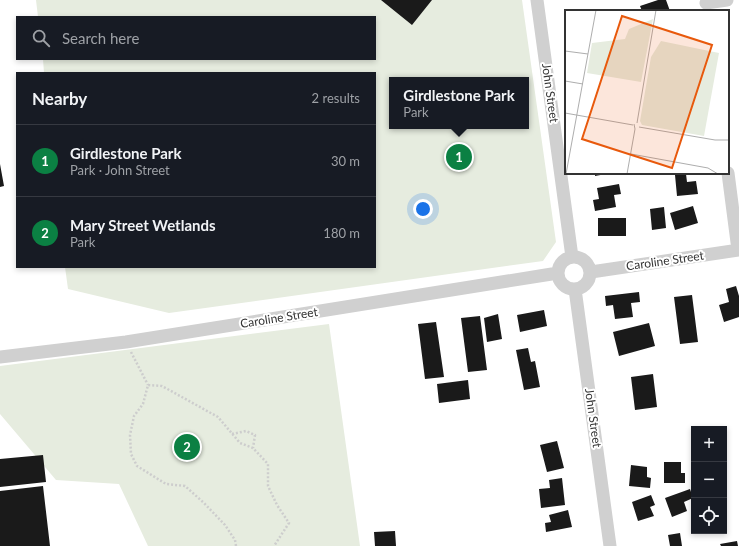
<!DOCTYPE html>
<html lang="en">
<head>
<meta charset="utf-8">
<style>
  body { margin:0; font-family:Lato,sans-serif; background:#242831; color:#f1f3f6 }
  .controls { position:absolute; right:12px; bottom:12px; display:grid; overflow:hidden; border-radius:0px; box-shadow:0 2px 6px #0003 }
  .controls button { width:36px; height:36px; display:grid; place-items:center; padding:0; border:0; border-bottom:1px solid #363941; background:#171b24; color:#f1f3f6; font:20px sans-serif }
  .you { position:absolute; left:423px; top:209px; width:14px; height:14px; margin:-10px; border:3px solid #fff; border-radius:50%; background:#1a73e8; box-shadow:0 0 0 6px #1a73e833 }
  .badge { display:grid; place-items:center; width:26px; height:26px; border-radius:50%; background:#0b8043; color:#fff; font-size:13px; font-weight:700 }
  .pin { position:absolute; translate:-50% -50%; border:2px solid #fff; box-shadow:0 1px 4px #0006 }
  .popup { position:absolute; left:389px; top:77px; width:140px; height:52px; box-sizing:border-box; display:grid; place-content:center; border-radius:0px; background:#171b24; filter:drop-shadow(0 1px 3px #0005); font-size:13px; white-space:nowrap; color:#9ea1a6 }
  .popup b { font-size:15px; color:#f1f3f6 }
  .popup::after { content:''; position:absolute; left:50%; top:100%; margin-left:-8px; border:8px solid transparent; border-top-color:#171b24 }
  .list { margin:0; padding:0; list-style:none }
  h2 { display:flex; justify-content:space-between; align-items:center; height:52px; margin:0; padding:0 16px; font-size:17px }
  h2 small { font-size:13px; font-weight:400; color:#9ea1a6 }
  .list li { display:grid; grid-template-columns:26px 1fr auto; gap:12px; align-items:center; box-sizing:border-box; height:72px; padding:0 16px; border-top:1px solid #363941 }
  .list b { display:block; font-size:15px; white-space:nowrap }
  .list p { margin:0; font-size:13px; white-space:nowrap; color:#9ea1a6 }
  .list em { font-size:13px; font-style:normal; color:#9ea1a6 }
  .icon { flex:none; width:22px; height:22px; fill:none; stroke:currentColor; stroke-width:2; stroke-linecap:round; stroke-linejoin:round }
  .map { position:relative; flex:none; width:739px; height:546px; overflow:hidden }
  .search { position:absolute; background:#171b24; box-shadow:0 2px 6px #0003; left:16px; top:16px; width:360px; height:44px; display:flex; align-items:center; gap:10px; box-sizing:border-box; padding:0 14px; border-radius:0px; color:#9ea1a6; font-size:15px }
  .panel { position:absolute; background:#171b24; box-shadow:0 2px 6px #0003; left:16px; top:72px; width:360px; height:196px; border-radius:0px }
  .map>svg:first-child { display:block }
</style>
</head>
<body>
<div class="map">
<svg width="739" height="546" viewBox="0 0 739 546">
  <rect width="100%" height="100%" fill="#fff"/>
  <!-- green -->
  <path fill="#e6ecdf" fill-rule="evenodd" d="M 36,0 L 522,0 L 556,242 L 543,261 L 169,313 L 68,289 L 65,267 L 375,267 L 375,73 L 44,73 L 43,59 L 375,59 L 375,17 L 38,17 ZM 392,80 L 526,80 L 526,126 L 392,126 Z
    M 329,324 L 360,546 L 148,546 L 119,484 L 56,480 L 0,414 L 0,366 Z"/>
  <!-- building -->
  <path fill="#1a1a1a" d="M 381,0 L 432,0 L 412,25 Z
    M 658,0 L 666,0 L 670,11 L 642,11 L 640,6 Z
    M 0,164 L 4,186 L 0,187 Z
    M 595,173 L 606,173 L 606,174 L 595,176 Z
    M 686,174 L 687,182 L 696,181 L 698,194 L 677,196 L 675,175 Z
    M 619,184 L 621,194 L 614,195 L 616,207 L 595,211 L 593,200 L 599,199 L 597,188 Z
    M 693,206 L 698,223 L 675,230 L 670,213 Z
    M 664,207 L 666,228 L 652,230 L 650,209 Z
    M 598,218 L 626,218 L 626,236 L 598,236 Z
    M 736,286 L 739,296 L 739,317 L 724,322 L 719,305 L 729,302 L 726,289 Z
    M 639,292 L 640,302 L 631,303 L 633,317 L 615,319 L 613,305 L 606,306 L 605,296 Z
    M 692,295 L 698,342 L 680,344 L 674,297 Z
    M 544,310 L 547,326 L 520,332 L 517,315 Z
    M 498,314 L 502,339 L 487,342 L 484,318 Z
    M 480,316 L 487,370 L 468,372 L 461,318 Z
    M 436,322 L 444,377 L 425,379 L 418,324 Z
    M 649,323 L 655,346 L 619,356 L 613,332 Z
    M 528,348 L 531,362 L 535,361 L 540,387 L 524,390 L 516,350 Z
    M 653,374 L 657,407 L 635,410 L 631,377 Z
    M 468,380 L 470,399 L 439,403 L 437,384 Z
    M 557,441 L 564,468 L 547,472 L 540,445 Z
    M 43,455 L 46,482 L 0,487 L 0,459 Z
    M 664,462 L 681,462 L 681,473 L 685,473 L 685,483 L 664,483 Z
    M 631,465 L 647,467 L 647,477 L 651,478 L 650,488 L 629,486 Z
    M 562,478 L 565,505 L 541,508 L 539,489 L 550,488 L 549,480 Z
    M 43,486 L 50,546 L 0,546 L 0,491 Z
    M 690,489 L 693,498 L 684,502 L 687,511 L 672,517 L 665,498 Z
    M 651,495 L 655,505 L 650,507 L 654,516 L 638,521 L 632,502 Z
    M 568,510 L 572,527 L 546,532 L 545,523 L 551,522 L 549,515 Z
    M 395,531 L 396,546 L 375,546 L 374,532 Z
    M 680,533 L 682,546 L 670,546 L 668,535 Z
    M 737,541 L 738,546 L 721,546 L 720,544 Z"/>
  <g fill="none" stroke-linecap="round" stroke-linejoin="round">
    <!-- path -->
    <path stroke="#cdcdcd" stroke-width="2.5" stroke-dasharray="2 2" stroke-linecap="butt" d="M 131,352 L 148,385
      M 232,434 L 246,431 L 255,435 L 253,448
      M 236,546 L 235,540 L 225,525 L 204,503 L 185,486 L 166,484 L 137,466 L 131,454 L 130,435 L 134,416 L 143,404 L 148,385 L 162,386 L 218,417 L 240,443 L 253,448 L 268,464 L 268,486 L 277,505 L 289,523 L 274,546"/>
    <!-- minor -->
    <path stroke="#d0d0d0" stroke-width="13" d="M 537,0 L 572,257
      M 706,3 L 727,0
      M 728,173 L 738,250
      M558 273a16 16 0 1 1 32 0a16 16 0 1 1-32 0Z
      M 591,272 L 739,250
      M 575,289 L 610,546
      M 0,357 L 126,342 L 558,273"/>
  </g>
  <g text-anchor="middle" stroke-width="4" stroke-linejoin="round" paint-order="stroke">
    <!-- street labels -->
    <g font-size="12" fill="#333" stroke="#fff">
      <text transform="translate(550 93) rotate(82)" y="4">John Street</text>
      <text transform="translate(665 261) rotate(-8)" y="4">Caroline Street</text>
      <text transform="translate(279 318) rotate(-9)" y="4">Caroline Street</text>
      <text transform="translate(593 418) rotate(82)" y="4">John Street</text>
    </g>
  </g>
  <!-- overview -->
  <g transform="translate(565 10)">
    <rect width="164" height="164" fill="#fff"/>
    <path d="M 88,9 L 76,72 L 22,63 L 27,33 L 60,29 L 64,19 ZM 96,31 L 154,43 L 139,126 L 77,115 L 75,111 L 86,47 Z" fill="#e6ecdf"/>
    <path fill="none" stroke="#adadad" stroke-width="1" d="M 0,41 L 23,44M 0,71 L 18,74M 0,103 L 68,115M 72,113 L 91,0M 74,117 L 150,130 L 164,130M 66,144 L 143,158 L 153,164M 1,164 L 31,0M 62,164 L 70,119 L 69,114"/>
    <path fill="#e8590c" fill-opacity="0.15" stroke="#e8590c" stroke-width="2" d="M 57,6 L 147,35 L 107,158 L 17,129 Z"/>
    <rect width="164" height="164" fill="none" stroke="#333" stroke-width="2"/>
  </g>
</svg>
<div class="controls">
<button>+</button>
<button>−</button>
<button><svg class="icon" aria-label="locate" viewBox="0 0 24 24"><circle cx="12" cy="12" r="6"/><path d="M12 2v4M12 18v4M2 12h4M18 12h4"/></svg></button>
</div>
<div class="you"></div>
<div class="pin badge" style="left:459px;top:157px">1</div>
<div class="popup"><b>Girdlestone Park</b>Park</div>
<div class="pin badge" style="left:187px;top:447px">2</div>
<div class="search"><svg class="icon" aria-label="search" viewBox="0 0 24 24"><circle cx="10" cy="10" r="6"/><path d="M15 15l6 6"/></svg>Search here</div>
<section class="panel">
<h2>Nearby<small>2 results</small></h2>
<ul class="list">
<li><span class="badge">1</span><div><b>Girdlestone Park</b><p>Park · John Street</p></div><em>30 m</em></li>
<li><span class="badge">2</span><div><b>Mary Street Wetlands</b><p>Park</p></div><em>180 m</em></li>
</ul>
</section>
</div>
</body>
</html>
